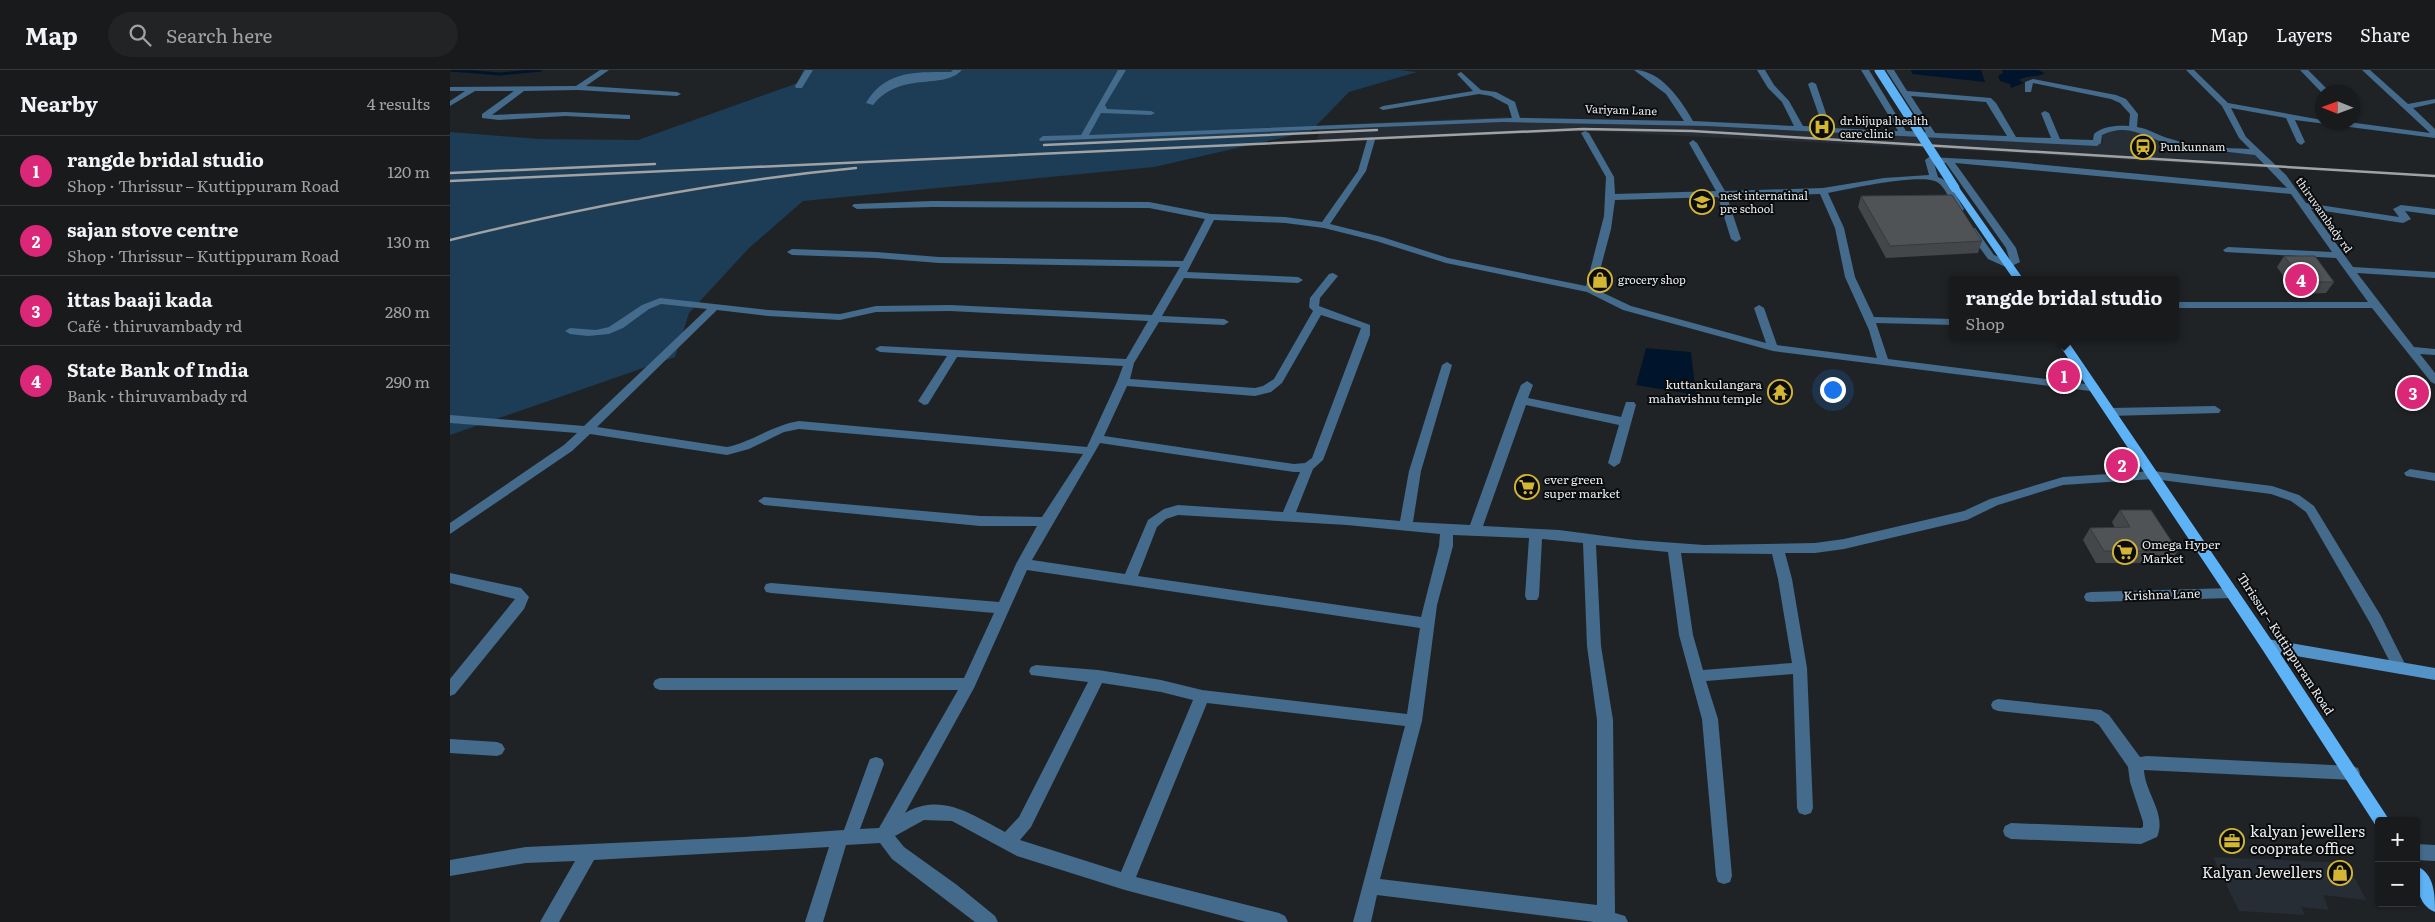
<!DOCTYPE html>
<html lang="en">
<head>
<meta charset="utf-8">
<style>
  body { margin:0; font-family:Literata,serif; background:#212325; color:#f1f3f6 }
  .controls { position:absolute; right:15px; bottom:15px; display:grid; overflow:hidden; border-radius:5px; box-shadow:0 1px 4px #0004 }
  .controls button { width:45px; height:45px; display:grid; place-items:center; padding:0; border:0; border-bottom:1px solid #36383b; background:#181a1c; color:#f1f3f6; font:25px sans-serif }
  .compass { position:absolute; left:1865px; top:15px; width:45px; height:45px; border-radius:50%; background:#181a1c; box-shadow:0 1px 4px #0004; rotate:271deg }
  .you { position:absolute; left:1382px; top:319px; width:18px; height:18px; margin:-12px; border:4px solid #fff; border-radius:50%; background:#1a73e8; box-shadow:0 0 0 8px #1a73e833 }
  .badge { display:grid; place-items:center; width:32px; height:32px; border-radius:50%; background:#db2777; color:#fff; font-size:16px; font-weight:700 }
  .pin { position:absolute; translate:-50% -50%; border:2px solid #fff; box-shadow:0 1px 5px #0006 }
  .popup { position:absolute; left:1499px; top:206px; width:230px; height:65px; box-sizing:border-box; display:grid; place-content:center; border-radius:5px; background:#181a1c; filter:drop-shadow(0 1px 4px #0005); font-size:16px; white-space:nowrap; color:#9fa1a3 }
  .popup b { font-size:19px; color:#f1f3f6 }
  .popup::after { content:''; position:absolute; left:50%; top:100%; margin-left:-10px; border:10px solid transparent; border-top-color:#181a1c }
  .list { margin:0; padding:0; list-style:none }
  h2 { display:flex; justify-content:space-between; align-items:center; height:65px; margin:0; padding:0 20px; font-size:21px }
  h2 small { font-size:16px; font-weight:400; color:#9fa1a3 }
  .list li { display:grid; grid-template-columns:32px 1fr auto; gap:15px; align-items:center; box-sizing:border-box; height:70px; padding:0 20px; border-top:1px solid #36383b }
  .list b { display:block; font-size:19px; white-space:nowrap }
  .list p { margin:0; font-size:16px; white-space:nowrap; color:#9fa1a3 }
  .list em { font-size:16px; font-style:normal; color:#9fa1a3 }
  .icon { flex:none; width:28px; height:28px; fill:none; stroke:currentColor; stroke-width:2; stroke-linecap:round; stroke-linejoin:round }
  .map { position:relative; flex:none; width:1985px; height:852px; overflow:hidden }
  header { display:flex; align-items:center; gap:30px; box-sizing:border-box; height:70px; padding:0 25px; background:#181a1c; border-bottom:1px solid #36383b }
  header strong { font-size:24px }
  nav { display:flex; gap:28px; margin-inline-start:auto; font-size:18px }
  .search { width:350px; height:45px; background:#212325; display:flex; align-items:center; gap:12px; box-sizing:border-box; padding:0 18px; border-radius:28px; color:#9fa1a3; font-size:19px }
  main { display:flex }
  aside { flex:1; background:#181a1c }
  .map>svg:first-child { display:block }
</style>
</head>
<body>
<header>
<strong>Map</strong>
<div class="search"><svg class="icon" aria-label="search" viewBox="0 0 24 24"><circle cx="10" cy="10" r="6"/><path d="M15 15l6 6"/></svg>Search here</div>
<nav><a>Map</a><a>Layers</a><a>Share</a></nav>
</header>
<main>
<aside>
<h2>Nearby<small>4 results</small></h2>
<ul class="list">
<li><span class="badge">1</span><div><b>rangde bridal studio</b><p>Shop · Thrissur – Kuttippuram Road</p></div><em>120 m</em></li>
<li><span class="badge">2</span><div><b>sajan stove centre</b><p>Shop · Thrissur – Kuttippuram Road</p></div><em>130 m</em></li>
<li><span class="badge">3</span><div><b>ittas baaji kada</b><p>Café · thiruvambady rd</p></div><em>280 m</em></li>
<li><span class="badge">4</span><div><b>State Bank of India</b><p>Bank · thiruvambady rd</p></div><em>290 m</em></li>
</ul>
</aside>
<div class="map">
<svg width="1985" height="852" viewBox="0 0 1985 852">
  <rect width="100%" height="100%" fill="#202326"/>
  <!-- built -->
  <path fill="#262d34" d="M 1056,47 L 1185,50 L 1653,73 L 1652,63 L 1660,60 L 1695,61 L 1711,73 L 1744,80 L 1804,84 L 1816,98 L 1495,79 L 1139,61 L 867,72 L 869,58 L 872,55 Z
    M 1763,787 L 1897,793 L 1916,830 L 1873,825 L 1879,840 L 1851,837 L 1855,845 L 1789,841 Z"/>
  <!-- green -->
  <path fill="#1d3c55" d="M 353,0 L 950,0 L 967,2 L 899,22 L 861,61 L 704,97 L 353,131 L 299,178 L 239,243 L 225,287 L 0,365 L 0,62 L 90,69 L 188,70 L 348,13 Z"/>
  <!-- water -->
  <path fill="#00152b" d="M 1461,0 L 1531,0 L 1535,12 L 1462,4 Z
    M 1552,0 L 1588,0 L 1595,3 C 1586,8 1576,5 1569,10 L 1574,13 L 1561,18 L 1560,14 L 1550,11 L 1548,6 L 1553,3 Z
    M 1196,278 L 1241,282 L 1246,325 L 1186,315 Z"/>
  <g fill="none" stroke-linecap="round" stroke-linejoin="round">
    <!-- stream -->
    <path stroke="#00152b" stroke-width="3" d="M 0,0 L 50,4 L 91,0"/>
    <!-- street -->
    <path fill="#446b8b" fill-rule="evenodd" d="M 150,0 L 159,0 L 136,16 L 227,22 L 231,24 L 227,26 L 128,20 L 74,21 L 42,45 L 115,42 L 180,45 L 180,49 L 177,49 L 115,46 L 49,50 L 32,48 L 32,44 L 64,21 L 25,21 L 0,36 L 0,31 L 15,21 L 0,21 L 0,17 L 126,16 Z
      M 355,0 L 363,0 L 352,18 L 346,18 L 345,16 Z
      M 503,0 L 512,0 C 492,21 452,0 423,35 L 416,33 C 435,0 467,2 501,2 Z
      M 668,0 L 676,0 L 655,35 L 657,39 L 701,41 L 705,43 L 701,45 L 651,43 L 639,65 L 1062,48 L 1058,35 L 1041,26 L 1029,24 L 933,40 L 929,38 L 933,36 L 1023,21 L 1007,4 L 1011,2 L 1031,20 L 1046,22 L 1065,32 L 1070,48 L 1234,51 L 1216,24 L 1184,0 C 1211,0 1231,30 1243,51 L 1344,56 L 1332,32 L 1318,18 L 1307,0 L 1315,0 L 1324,15 L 1339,31 L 1353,56 L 1373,57 L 1358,14 L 1362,12 L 1366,14 L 1381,58 L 1448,61 L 1411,0 L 1419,0 L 1456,61 L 1476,62 L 1436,0 L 1444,0 L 1457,21 L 1541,28 L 1546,33 L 1566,67 L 1601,68 L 1591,43 L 1595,41 L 1599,43 L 1610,69 L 1643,70 L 1644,64 C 1653,56 1667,55 1679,56 L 1680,44 L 1670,33 L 1661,29 L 1583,13 L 1581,22 L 1575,22 L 1575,12 L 1583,9 L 1666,25 L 1676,29 L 1688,44 L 1687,57 C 1700,59 1709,66 1721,69 C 1745,77 1774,78 1800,79 L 1789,68 L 1772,36 L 1736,0 L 1744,0 L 1778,33 L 1872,50 L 1872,52 L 1898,52 L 1980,63 L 1912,0 L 1920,0 L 1958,34 L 1985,29 L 1985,33 L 1963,38 L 1985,59 L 1985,68 L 1845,50 L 1855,72 L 1851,75 L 1847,72 L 1836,48 L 1781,38 L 1796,67 L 1836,105 L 1856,133 L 1949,147 L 1943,139 L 1951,135 L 1985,139 L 1985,145 L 1955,141 L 1961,149 L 1953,153 L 1861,139 L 1903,197 L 1985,202 L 1985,208 L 1907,203 L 1964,277 L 1985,279 L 1985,285 L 1970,284 L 1985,303 L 1985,314 L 1981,312 L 1922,238 L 1725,238 L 1725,232 L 1918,232 L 1886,188 L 1775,182 L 1773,180 L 1778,177 L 1882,182 L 1841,124 L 1505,93 L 1566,178 L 1570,192 L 1558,198 L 1538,189 L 1517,160 L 1519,158 L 1525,158 L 1544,185 L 1560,191 L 1556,178 L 1496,93 L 1484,93 L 1488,107 C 1501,111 1507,128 1514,139 L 1512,141 L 1506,141 C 1500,132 1496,117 1487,112 C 1470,103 1399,119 1378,123 L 1394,158 L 1405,207 L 1424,247 L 1503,249 L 1503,255 L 1426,253 L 1438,289 L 1644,315 L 1648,316 L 1650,319 L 1648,322 L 1323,281 L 1173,240 L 1137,222 L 996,193 L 926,171 L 874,158 L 835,153 L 764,150 L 737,202 L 848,207 L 853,210 L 848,213 L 734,208 L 712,246 L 774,249 L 779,252 L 774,255 L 709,252 L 684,293 L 680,309 L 805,318 L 813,316 L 824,309 L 863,241 L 859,237 L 860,228 L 879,204 L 883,203 L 888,206 L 870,228 L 869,236 L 920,255 L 920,265 L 873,390 L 863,399 L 846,442 L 950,451 L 959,401 L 992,295 L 997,292 L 1002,295 L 971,401 L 963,452 L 1020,455 L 1065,330 L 1071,315 L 1077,311 L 1083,315 L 1078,328 L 1171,347 L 1176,332 L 1184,332 L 1186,335 L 1170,393 L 1164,397 L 1158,393 L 1169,355 L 1076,335 L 1033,456 L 1109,460 L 1185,470 L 1254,475 L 1365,473 L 1394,469 L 1514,441 L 1540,429 L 1613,407 L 1703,401 L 1822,416 L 1849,425 L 1864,436 L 1931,546 L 1957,598 L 1955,602 L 1950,604 L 1945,602 L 1920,553 L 1856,442 L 1841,431 L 1821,424 L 1703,409 L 1613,415 L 1548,435 L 1517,450 L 1394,479 L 1365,483 L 1335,483 L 1342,509 L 1357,598 L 1363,738 L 1361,743 L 1355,745 L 1349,743 L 1347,738 L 1343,604 L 1256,611 L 1268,649 L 1282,806 L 1280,812 L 1274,814 L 1268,812 L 1266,806 L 1252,649 L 1229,565 L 1218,482 L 1146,475 L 1151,576 L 1163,650 L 1165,843 L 1175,846 L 1178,852 L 1144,852 L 927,825 L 921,852 L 903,852 L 955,656 L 757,633 L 686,807 L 829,843 L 835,846 L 838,852 L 796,852 L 675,820 L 567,786 L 502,751 L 474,750 L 445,766 L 454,777 L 507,815 L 545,846 L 548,852 L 525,852 L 442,789 L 430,773 L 396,775 L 373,852 L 355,852 L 379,777 L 144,790 L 109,852 L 90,852 L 125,791 L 76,793 L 0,806 L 0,790 L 76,777 L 294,767 L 394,760 L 418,694 L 420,689 L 426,687 L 432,689 L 434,694 L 410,759 L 429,758 L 508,620 L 210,620 L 205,618 L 203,614 L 205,610 L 210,608 L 514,608 L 544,543 L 321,523 L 316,522 L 314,518 L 316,514 L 321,513 L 549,532 L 566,494 L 587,456 L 530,456 L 314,435 L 308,431 L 314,427 L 530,446 L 592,447 L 633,384 L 349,359 L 334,362 L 299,379 L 277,385 L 140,364 L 122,381 L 0,464 L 0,453 L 114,375 L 127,363 L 0,353 L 0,345 L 134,356 L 257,239 L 211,234 L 199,239 L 173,258 L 159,264 L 138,266 L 120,264 L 115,261 L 120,258 L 146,260 L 159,257 L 192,235 L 210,228 L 318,240 L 390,244 L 426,236 L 500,235 L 702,245 L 730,197 L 489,193 L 426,188 L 342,185 L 337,182 L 342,179 L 426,182 L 489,187 L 733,191 L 755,149 L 699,138 L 482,137 L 407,139 L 402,136 L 404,134 L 482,131 L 699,132 L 761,144 L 835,147 L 872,152 L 908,101 L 917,70 L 921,67 L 925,70 L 916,101 L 880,154 L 932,167 L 998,188 L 1136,216 L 1154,146 L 1156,107 L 1131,63 L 1135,61 L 1139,63 L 1164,107 L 1165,124 L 1266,121 L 1239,73 L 1243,70 L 1247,73 L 1275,121 L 1373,118 L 1434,108 L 1479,105 L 1475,90 L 1479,87 L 1554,91 L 1837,118 L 1805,85 L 1725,76 C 1699,70 1680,51 1652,65 L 1651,73 L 1647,76 L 1257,56 L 1053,52 L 590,71 L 589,69 L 593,66 L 631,65 ZM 1461,26 L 1536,32 L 1557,66 L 1485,63 ZM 1370,124 L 1385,158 L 1395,207 L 1419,260 L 1427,288 L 1327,275 L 1314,238 L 1309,235 L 1304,238 L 1316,273 L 1181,236 L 1145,219 L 1161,159 L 1165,130 L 1268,127 L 1281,169 L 1286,172 L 1291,169 L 1277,127 ZM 267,240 L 318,246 L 390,250 L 426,242 L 500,241 L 698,251 L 676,289 L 430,276 L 425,279 L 430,282 L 497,286 L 468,331 L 474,335 L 478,334 L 507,287 L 673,296 L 667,312 L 637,377 L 349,351 C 323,355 302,372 277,377 L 147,357 ZM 871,245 L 911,258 L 862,388 L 855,393 L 844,394 L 654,366 L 677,316 L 805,326 L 821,322 L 832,313 ZM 650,373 L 844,402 L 850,402 L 833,442 L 728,435 L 714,439 L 698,450 L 675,504 L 582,490 ZM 728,445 L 897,455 L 990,464 L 989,476 L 971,547 L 688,506 L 707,457 L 716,449 ZM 1003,465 L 1079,468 L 1075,526 L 1077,530 L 1087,530 L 1089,526 L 1092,469 L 1133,473 L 1137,576 L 1147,650 L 1147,835 L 930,809 L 972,651 L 987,535 L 1003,476 ZM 1231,483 L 1322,484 L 1328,509 L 1342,593 L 1253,600 L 1243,565 ZM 577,500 L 970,558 L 957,644 L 752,620 L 711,610 L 648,600 L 586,595 L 581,597 L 579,601 L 581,605 L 638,612 L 569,747 L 555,762 C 522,745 492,722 455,743 L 524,618 ZM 652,613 L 711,622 L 743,630 L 671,802 L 570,770 L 581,757 Z
      M 1850,0 L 1858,0 L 1880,22 L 1872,23 Z
      M 1765,336 L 1771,340 L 1769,343 L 1660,346 L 1654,342 L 1660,338 Z
      M 1960,399 L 1985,403 L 1985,411 L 1956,406 L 1954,403 Z
      M 0,503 L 66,517 L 71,518 L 79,527 L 74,539 L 5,624 L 0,626 L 0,609 L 65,529 L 0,513 Z
      M 1782,518 L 1787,519 L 1789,523 L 1787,527 L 1782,528 L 1641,532 L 1636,531 L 1634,527 L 1636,523 L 1641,522 Z
      M 1548,629 L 1651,640 L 1659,645 L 1690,687 L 1697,686 L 1902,696 L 1908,698 L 1910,703 L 1908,708 L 1902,710 L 1694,700 C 1695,723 1717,744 1707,767 L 1691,774 L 1561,769 L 1555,766 L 1553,761 L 1555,756 L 1561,753 L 1691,758 L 1693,757 L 1693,752 L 1680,712 L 1678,697 L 1649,655 L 1643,651 L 1548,641 L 1543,639 L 1541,635 L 1543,631 Z
      M 0,669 L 47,672 L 52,674 L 55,679 L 52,684 L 47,686 L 0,683 Z
      M 1966,774 L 1985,775 L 1985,791 L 1966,790 Z"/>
    <!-- secondary -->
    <path fill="#5393c7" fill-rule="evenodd" d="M 1817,569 L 1985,598 L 1985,610 L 1817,581 L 1812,579 L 1810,575 L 1812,571 Z"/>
    <!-- primary -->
    <path fill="#5eb2f6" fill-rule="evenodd" d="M 1505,115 L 1508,116 L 1574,210 L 1564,210 L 1501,118 Z
      M 1604,267 L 1615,267 L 1822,571 L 1940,751 L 1929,751 L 1929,757 L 1926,756 L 1812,579 Z
      M 1966,796 C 1985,803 1985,826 1985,842 C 1967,835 1966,813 1966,796 Z"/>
    <!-- rail -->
    <path stroke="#a0a2a4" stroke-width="2.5" d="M 594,75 L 927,60
      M 0,103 L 205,94
      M 0,111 L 1133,59 L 1242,61 L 1985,106
      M 0,170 C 134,137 268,111 406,98"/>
    <!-- primary-bridge -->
    <path stroke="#5eb2f6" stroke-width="9" d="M 1429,0 L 1505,118"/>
  </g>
  <!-- wall -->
  <path fill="#444749" d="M 1411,126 L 1532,171 L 1528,183 L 1436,188 L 1408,137 Z
    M 1834,186 L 1884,212 L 1876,223 L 1846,224 L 1827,197 Z
    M 1670,440 L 1728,481 L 1719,493 L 1646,493 L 1633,470 L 1640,458 L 1665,458 L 1662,452 Z"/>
  <!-- building -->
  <path fill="#4f5355" stroke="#373a3c" d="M 1502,125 L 1532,171 L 1440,176 L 1411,126 Z
    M 1834,186 L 1865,186 L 1884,212 L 1854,212 Z
    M 1670,440 L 1701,440 L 1728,481 L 1654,481 L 1640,458 L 1680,457 Z"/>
  <!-- icons -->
  <defs>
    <symbol id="hospital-ring" viewBox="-11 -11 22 22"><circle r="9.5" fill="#0b0c0d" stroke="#d4b635" stroke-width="1.5"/><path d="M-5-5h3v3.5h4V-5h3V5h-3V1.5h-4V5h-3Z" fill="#d4b635"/></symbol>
    <symbol id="station-ring" viewBox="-11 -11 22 22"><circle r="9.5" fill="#0b0c0d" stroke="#d4b635" stroke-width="1.5"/><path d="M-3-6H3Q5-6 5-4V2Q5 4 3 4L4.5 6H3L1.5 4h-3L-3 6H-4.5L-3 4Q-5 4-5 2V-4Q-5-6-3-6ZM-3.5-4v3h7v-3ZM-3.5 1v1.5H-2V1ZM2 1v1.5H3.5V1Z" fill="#d4b635"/></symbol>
    <symbol id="school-ring" viewBox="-11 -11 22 22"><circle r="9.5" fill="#0b0c0d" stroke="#d4b635" stroke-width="1.5"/><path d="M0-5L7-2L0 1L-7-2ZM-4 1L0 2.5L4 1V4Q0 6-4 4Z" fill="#d4b635"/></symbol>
    <symbol id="shop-ring" viewBox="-11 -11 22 22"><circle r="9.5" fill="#0b0c0d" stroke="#d4b635" stroke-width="1.5"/><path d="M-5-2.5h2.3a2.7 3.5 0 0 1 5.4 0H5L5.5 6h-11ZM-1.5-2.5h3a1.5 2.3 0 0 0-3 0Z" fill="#d4b635"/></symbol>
    <symbol id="temple-ring" viewBox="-11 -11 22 22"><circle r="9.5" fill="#0b0c0d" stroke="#d4b635" stroke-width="1.5"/><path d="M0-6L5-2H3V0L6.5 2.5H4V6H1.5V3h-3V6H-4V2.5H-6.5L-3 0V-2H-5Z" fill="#d4b635"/></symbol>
    <symbol id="supermarket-ring" viewBox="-11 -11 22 22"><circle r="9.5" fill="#0b0c0d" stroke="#d4b635" stroke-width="1.5"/><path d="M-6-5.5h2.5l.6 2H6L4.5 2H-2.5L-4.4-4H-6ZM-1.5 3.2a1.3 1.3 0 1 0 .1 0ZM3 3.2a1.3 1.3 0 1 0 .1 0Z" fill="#d4b635"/></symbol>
    <symbol id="office-ring" viewBox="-11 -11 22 22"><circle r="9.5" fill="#0b0c0d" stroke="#d4b635" stroke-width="1.5"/><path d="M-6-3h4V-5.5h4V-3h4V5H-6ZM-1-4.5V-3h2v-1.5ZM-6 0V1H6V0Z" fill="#d4b635"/></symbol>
  </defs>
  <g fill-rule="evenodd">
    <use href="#hospital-ring" x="1358" y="43" width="28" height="28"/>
    <use href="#station-ring" x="1679" y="63" width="28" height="28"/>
    <use href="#school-ring" x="1238" y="118" width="28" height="28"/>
    <use href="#shop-ring" x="1136" y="196" width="28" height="28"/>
    <use href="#temple-ring" x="1316" y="308" width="28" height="28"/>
    <use href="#supermarket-ring" x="1063" y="403" width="28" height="28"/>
    <use href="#supermarket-ring" x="1661" y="468" width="28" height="28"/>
    <use href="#office-ring" x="1768" y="757" width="28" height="28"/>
    <use href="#shop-ring" x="1876" y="789" width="28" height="28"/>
  </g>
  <g text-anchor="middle" stroke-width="4" stroke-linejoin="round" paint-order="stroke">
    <!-- far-street labels -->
    <g font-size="11" fill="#ebecee" stroke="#0b0c0d">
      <text transform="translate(1171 40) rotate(2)" y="4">Variyam Lane</text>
      <text transform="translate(1874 145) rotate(55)" y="4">thiruvambady rd</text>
    </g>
    <!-- far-poi labels -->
    <g font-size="11" fill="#ebecee" stroke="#0b0c0d" text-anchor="start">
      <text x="1390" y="55">dr.bijupal health<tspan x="1390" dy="13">care clinic</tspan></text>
      <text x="1710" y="81">Punkunnam</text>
      <text x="1270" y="130">nest internatinal<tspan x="1270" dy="13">pre school</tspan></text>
      <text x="1168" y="214">grocery shop</text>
    </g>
    <!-- poi labels -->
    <g font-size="12" fill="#ebecee" stroke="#0b0c0d" text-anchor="start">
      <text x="1312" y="319" text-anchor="end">kuttankulangara<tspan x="1312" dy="14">mahavishnu temple</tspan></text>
      <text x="1094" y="414">ever green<tspan x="1094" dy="14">super market</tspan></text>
      <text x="1692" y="479">Omega Hyper<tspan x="1692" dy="14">Market</tspan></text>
    </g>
    <!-- street labels -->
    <g font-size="12" fill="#ebecee" stroke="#0b0c0d">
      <text transform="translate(1712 525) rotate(-2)" y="4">Krishna Lane</text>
      <text transform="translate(1835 574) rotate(57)" y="4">Thrissur – Kuttippuram Road</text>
    </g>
    <!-- near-poi labels -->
    <g font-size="15" fill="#ebecee" stroke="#0b0c0d" text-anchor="start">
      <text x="1800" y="767">kalyan jewellers<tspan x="1800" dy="17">cooprate office</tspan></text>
      <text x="1872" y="808" text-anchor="end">Kalyan Jewellers</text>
    </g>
  </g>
</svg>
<div class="controls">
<button>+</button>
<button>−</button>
</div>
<svg class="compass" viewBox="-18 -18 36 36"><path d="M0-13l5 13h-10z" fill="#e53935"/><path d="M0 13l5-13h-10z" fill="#9fa1a3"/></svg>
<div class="you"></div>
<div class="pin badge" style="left:1614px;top:306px">1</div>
<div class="popup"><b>rangde bridal studio</b>Shop</div>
<div class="pin badge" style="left:1672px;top:395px">2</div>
<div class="pin badge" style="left:1963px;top:323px">3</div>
<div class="pin badge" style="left:1851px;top:210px">4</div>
</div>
</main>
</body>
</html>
